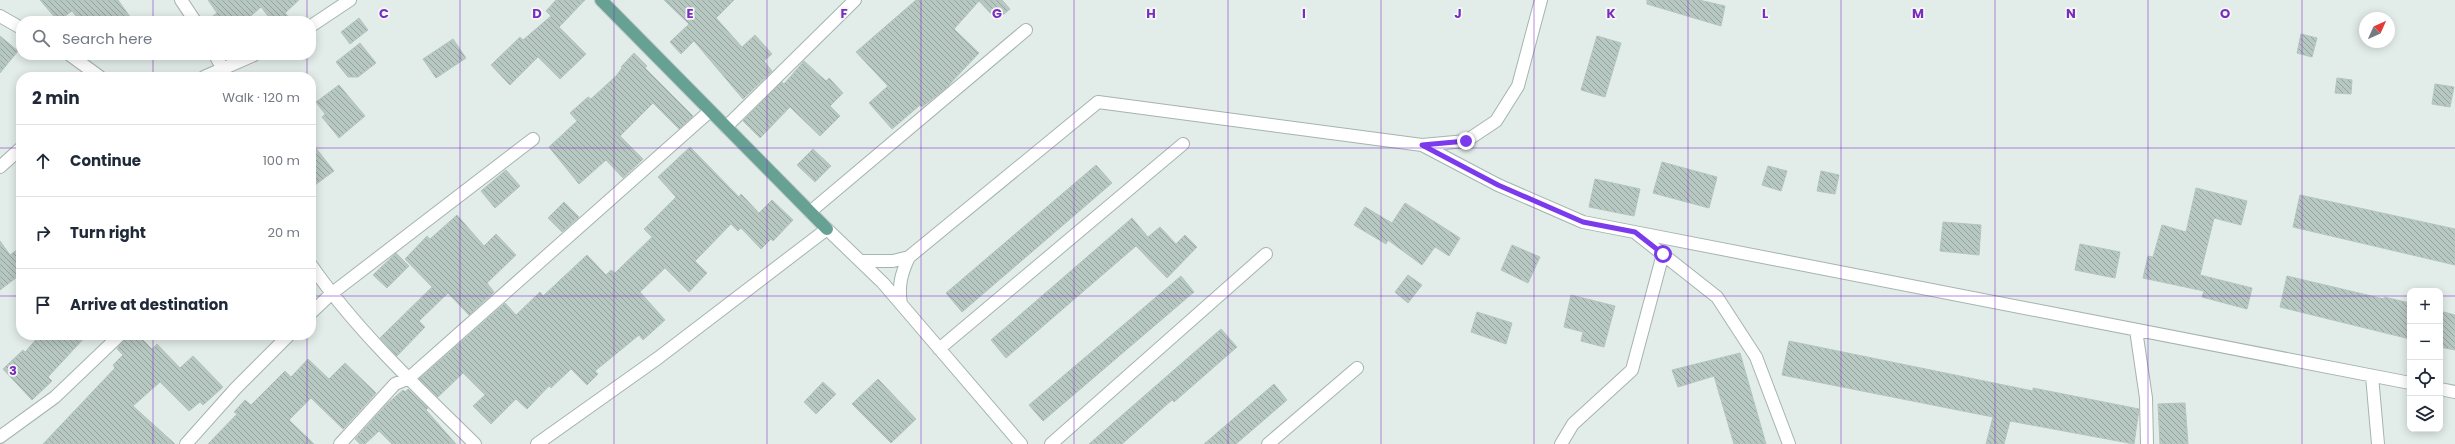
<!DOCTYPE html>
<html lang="en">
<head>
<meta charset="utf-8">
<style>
  body { margin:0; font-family:Poppins,sans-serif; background:#f2f2f3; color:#1f2937 }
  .controls { position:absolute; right:12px; bottom:12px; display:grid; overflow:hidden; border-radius:8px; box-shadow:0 2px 10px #0003 }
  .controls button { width:36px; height:36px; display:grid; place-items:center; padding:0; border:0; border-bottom:1px solid #e0e1e3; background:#fff; color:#1f2937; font:20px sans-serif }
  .compass { position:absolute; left:2359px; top:12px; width:36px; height:36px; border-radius:50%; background:#fff; box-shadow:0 2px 10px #0003; rotate:45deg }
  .stop { position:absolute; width:12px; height:12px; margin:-9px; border:3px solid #7c3aed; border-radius:50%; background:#fff }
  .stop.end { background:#7c3aed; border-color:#fff; box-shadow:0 1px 4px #0008 }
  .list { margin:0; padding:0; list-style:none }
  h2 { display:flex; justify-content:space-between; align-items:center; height:52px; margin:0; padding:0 16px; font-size:17px }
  h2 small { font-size:13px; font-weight:400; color:#747a83 }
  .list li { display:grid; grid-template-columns:26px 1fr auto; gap:12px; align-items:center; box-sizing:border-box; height:72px; padding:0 16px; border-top:1px solid #e0e1e3 }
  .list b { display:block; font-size:15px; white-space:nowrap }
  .list em { font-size:13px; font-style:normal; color:#747a83 }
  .icon { flex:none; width:22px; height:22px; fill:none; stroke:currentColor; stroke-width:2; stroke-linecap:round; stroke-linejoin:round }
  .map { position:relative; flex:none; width:2455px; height:444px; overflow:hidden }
  .search { position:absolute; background:#fff; box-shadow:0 2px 10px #0003; left:16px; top:16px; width:300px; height:44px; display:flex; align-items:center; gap:10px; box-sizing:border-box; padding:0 14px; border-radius:16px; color:#747a83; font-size:15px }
  .panel { position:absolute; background:#fff; box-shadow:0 2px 10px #0003; left:16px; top:72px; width:300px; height:268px; border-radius:16px }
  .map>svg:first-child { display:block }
</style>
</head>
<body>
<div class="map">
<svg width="2455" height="444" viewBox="0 0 2455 444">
  <defs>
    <pattern id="building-back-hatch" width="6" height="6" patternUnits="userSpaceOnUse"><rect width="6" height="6" fill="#b7c7c1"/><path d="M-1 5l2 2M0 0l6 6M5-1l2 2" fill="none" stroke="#94a39e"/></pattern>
  </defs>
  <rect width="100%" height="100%" fill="#e2ece8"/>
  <!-- building -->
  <path fill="url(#building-back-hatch)" stroke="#b4c5bf" d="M 40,0 L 118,0 L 133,21 L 80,21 L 72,11 L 58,21 Z
    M 208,0 L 299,0 L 285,13 L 292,21 L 272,21 L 261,7 L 245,21 L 206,21 L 217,13 Z
    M 556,0 L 585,0 L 559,27 L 586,54 L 560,79 L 538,57 L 510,85 L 491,65 L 520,37 L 523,40 L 551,16 L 546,11 Z
    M 664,0 L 734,0 L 716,18 L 742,47 L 755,35 L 772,54 L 764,61 L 772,71 L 743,99 L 694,41 L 681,54 L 670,42 L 689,24 Z
    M 916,0 L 1002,0 L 1010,9 L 997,20 L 979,1 L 954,29 L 979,53 L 946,88 L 922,107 L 920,105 L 892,129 L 869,103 L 888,86 L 856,52 Z
    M 1647,0 L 1699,0 L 1725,6 L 1721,26 L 1647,4 Z
    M 359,18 L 368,30 L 350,44 L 341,32 Z
    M 2301,34 L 2317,38 L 2312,57 L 2297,53 Z
    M 0,36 L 18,51 L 0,73 Z
    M 1597,36 L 1621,43 L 1605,97 L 1581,90 Z
    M 453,39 L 466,58 L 436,78 L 423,59 Z
    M 360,43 L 376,63 L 358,77 L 348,77 L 336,62 Z
    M 634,53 L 647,66 L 645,68 L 693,116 L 679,129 L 653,103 L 620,136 L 643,159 L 623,178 L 606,160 L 579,184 L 549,147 L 577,121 L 570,113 L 588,97 L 591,99 L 616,76 L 622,68 L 621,67 Z
    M 804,61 L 826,81 L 829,78 L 843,93 L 830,106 L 840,116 L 820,136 L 790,107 L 760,138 L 743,121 L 782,82 L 784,84 Z
    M 2337,78 L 2352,80 L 2351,94 L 2335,93 Z
    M 2435,84 L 2454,87 L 2450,107 L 2432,104 Z
    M 339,85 L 365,116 L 339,138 L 322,117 L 325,114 L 316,102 Z
    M 311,142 L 334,171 L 311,188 Z
    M 690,147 L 739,197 L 741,194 L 759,213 L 772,200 L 793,220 L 773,241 L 771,239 L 761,249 L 741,228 L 738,231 L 731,224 L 695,261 L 707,273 L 689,292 L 665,268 L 640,292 L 665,320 L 643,340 L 639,335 L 595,371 L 598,374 L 587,385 L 571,369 L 551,388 L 549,386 L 527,409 L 516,399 L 491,424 L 473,406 L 485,395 L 463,373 L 438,397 L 419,379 L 505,303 L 516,315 L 540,292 L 543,296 L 587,255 L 606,275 L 611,270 L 615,273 L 652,237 L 644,229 L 676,197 L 658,177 Z
    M 813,149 L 831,166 L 815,182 L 797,165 Z
    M 1662,162 L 1717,177 L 1709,208 L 1653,193 Z
    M 1096,165 L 1112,183 L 962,312 L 946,293 Z
    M 1768,166 L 1787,171 L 1781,191 L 1762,185 Z
    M 506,170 L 520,186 L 495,208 L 481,191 Z
    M 1821,171 L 1839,175 L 1835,194 L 1817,191 Z
    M 1595,179 L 1640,189 L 1634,216 L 1589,207 Z
    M 2196,188 L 2247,201 L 2241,225 L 2214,218 L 2200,275 L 2252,288 L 2247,309 L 2202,297 L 2204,291 L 2143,278 L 2148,256 L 2153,257 L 2162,225 L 2186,232 Z
    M 2300,195 L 2455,229 L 2455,265 L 2293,227 Z
    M 564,202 L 579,217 L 562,232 L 548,218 Z
    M 1405,203 L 1460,238 L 1449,256 L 1435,247 L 1422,265 L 1388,240 L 1386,244 L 1354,225 L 1365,207 L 1392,223 Z
    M 457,215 L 484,246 L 496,234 L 516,255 L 487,283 L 494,292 L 469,315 L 448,293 L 419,321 L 425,327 L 397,356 L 380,338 L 432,287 L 405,259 L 427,236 L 430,239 Z
    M 1132,218 L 1148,237 L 1160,227 L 1176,244 L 1185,235 L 1197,247 L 1167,278 L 1136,246 L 1006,358 L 991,340 Z
    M 1943,222 L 1981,225 L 1979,255 L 1940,251 Z
    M 0,241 L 10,255 L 21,247 L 21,274 L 0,290 Z
    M 2080,244 L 2120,252 L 2115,278 L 2075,270 Z
    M 1512,245 L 1540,257 L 1528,283 L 1501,270 Z
    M 396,253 L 409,266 L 387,288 L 373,275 Z
    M 1408,275 L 1422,285 L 1408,303 L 1395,292 Z
    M 1181,276 L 1194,292 L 1043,421 L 1029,405 Z
    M 2287,276 L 2384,299 L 2384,297 L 2410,303 L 2410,339 L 2280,307 Z
    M 1571,295 L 1615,306 L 1604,347 L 1581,341 L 1583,332 L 1564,327 Z
    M 2440,311 L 2455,315 L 2455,350 L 2440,347 Z
    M 1477,312 L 1512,323 L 1506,344 L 1471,332 Z
    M 1221,329 L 1237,347 L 1174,402 L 1172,400 L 1122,444 L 1089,444 Z
    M 40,335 L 87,335 L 48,377 L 52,381 L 32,400 L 3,369 L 23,350 L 25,352 Z
    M 127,335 L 138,335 L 152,349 L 157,344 L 180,368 L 193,356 L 223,387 L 203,405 L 200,402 L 189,411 L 160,382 L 133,406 L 175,444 L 43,444 L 115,368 L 113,365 L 123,355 L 117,349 Z
    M 1789,341 L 2033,391 L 2033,388 L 2139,409 L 2134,444 L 2010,421 L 2004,444 L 1986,444 L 1993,417 L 1782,375 Z
    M 1740,353 L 1766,444 L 1734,444 L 1714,376 L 1678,387 L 1672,370 Z
    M 308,359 L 329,379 L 345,363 L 376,393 L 343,429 L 311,398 L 289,420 L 314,444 L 208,444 L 237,414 L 234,412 L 245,400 L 251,405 L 285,371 L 291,377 Z
    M 878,379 L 916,419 L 891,443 L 852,404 Z
    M 823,382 L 836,394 L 816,414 L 804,402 Z
    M 1274,384 L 1287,400 L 1236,444 L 1204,444 Z
    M 408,389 L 428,408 L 426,410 L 456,444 L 392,444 L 379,431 L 365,444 L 360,444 L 355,439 L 387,404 L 403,390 L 405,392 Z
    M 2185,403 L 2188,444 L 2160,444 L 2158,404 Z"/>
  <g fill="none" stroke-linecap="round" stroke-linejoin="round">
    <defs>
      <path id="minor" d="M 181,0 L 195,21
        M 0,16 L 21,28
        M 311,26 L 350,0
        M 70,55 L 100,77
        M 215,55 L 223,69
        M 204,77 L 254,55
        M 726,127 L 855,0
        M 1422,145 L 1498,185 L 1583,222 L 2410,383
        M 0,167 L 21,148
        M 810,212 L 1026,30
        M 1637,234 L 1717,297 L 1756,357 L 1789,444
        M 860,261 L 893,261 L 909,257 L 1098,102 L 1422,145 L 1466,141 L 1496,121 L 1518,86 L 1541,0
        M 311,265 C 357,331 418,388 475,444
        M 901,304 C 898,286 901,274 909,257
        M 311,313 L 331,294 L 533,139
        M 2136,330 L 2146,398 L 2147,444
        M 939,349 L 1183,144
        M 2372,376 L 2378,444
        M 2440,389 L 2455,392
        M 0,437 L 55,397 L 120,335
        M 186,444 L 236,388 L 289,335
        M 340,444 L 395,384 L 409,378 L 710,111
        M 537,444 L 658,358 L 827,229 L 883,283 L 1021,444
        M 1051,444 L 1266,254
        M 1268,444 L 1357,368
        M 1561,444 L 1573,424 L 1632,370 L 1663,254"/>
      <path id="major" d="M 601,0 L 827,229"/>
    </defs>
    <!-- minor casing -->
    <use href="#minor" stroke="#a5b4af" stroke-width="14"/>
    <!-- major casing -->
    <use href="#major" stroke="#c1c9c7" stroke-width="14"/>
    <!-- minor -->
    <use href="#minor" stroke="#fff" stroke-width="12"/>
    <!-- major -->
    <use href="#major" stroke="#67a194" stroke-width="12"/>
  </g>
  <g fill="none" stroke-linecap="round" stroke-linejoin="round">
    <!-- route -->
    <path stroke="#7c3aed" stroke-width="5" d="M 1466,141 L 1422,145 L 1498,185 L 1583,222 L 1635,232 L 1663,254"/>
  </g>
  <!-- grid -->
  <path fill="none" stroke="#7b2cbf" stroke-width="1" stroke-opacity="0.55" d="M 153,0 L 153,21M 307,0 L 307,21M 460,0 L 460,444M 614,0 L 614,444M 767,0 L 767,444M 921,0 L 921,444M 1074,0 L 1074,444M 1228,0 L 1228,444M 1381,0 L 1381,444M 1534,0 L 1534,444M 1688,0 L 1688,444M 1841,0 L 1841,444M 1995,0 L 1995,444M 2148,0 L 2148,444M 2302,0 L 2302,444M 153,55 L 153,77M 307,55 L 307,77M 0,148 L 21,148M 311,148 L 2455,148M 0,296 L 21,296M 311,296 L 2410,296M 2440,296 L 2455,296M 153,335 L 153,444M 307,335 L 307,444"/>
  <g font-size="13" text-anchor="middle" font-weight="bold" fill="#7b2cbf" stroke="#f2f8f6" stroke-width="3.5" stroke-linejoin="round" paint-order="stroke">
    <text x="384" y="18">C</text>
    <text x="537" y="18">D</text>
    <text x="690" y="18">E</text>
    <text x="844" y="18">F</text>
    <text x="997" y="18">G</text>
    <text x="1151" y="18">H</text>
    <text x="1304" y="18">I</text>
    <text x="1458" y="18">J</text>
    <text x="1611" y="18">K</text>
    <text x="1765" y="18">L</text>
    <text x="1918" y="18">M</text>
    <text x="2071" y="18">N</text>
    <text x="2225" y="18">O</text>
    <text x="13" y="375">3</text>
  </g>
</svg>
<div class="controls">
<button>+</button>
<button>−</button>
<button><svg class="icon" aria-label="locate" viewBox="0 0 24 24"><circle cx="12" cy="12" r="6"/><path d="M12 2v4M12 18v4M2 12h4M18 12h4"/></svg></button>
<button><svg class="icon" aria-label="layers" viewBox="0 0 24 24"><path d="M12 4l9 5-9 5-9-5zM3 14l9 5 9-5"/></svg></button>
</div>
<svg class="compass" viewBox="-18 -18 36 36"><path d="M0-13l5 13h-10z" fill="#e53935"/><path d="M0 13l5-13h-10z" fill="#747a83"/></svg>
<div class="stop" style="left:1663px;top:254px"></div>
<div class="stop end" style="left:1466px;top:141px"></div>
<div class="search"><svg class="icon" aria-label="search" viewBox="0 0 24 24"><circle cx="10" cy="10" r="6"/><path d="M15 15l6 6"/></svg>Search here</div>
<section class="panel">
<h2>2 min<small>Walk · 120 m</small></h2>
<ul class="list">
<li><svg class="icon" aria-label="ahead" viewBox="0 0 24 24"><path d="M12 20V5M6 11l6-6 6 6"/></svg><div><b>Continue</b></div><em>100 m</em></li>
<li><svg class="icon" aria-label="right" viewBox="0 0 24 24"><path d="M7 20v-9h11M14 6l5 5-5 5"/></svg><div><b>Turn right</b></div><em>20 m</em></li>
<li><svg class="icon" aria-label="arrive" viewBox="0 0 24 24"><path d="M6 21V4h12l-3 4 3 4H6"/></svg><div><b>Arrive at destination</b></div></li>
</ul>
</section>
</div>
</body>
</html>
